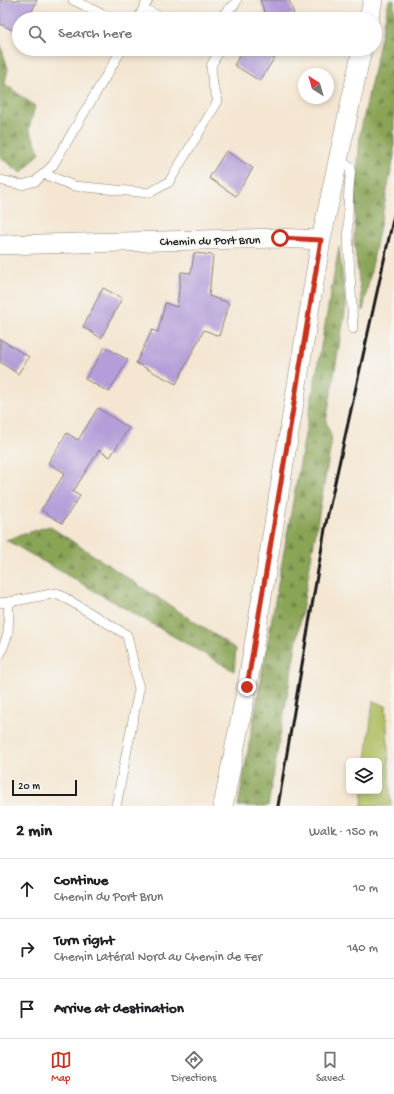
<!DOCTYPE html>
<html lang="en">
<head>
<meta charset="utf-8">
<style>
  body { margin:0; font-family:"Gochi Hand",sans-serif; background:#f2f2f2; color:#202124 }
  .controls { position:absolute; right:12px; bottom:12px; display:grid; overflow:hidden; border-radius:6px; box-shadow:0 2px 6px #0003 }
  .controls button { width:36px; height:36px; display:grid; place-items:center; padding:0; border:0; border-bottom:1px solid #e0e0e0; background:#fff; color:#202124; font:20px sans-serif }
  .compass { position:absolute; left:298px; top:68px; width:36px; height:36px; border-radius:50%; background:#fff; box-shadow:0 2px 6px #0003; rotate:323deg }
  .scale { position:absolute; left:12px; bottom:10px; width:65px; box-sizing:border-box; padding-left:4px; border:2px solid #1c1c1c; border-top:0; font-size:11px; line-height:14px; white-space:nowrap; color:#1c1c1c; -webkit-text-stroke:3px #f6f6f2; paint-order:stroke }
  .stop { position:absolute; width:12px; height:12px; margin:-9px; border:3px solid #c8321e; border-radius:50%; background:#fff }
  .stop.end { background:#c8321e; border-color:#fff; box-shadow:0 1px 4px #0008 }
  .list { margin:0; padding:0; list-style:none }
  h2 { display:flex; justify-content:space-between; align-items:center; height:52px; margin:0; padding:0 16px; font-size:17px }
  h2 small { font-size:13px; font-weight:400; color:#757577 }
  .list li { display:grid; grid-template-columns:26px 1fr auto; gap:12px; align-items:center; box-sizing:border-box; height:60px; padding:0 16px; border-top:1px solid #e0e0e0 }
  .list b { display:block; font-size:15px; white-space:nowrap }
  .list p { margin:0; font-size:13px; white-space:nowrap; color:#757577 }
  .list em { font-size:13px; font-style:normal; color:#757577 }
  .icon { flex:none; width:22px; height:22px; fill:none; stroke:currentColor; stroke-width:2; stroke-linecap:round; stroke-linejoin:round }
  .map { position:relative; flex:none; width:394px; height:806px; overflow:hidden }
  .search { position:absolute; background:#fff; box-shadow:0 2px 6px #0003; left:12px; right:12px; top:12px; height:44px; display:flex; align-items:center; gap:10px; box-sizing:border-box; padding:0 14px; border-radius:22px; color:#757577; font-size:15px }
  .sheet { height:232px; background:#fff }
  nav { display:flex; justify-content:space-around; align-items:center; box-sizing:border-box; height:56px; border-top:1px solid #e0e0e0; background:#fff; font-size:11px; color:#757577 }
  nav a { display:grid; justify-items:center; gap:2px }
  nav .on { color:#c8321e }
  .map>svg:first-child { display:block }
</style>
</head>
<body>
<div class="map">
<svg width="394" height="806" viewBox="0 0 394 806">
  <defs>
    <pattern id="forest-firs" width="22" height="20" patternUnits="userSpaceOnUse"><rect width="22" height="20" fill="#8aa456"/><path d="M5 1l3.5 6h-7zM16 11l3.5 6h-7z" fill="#708546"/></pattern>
  </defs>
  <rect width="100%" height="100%" fill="#f6f6f2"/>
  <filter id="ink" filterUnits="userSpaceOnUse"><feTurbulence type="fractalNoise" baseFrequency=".025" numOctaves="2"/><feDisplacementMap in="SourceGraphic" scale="8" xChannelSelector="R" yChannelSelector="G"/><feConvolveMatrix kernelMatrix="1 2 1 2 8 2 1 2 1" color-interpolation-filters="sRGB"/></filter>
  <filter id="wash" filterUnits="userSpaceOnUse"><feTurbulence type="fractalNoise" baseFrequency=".012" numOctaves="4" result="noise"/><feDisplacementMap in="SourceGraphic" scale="16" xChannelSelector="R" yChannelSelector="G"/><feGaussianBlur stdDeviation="0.9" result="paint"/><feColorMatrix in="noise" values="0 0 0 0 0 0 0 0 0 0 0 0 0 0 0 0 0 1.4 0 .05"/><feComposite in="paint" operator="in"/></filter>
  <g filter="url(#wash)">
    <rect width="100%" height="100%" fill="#f4e6d1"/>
    <!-- green -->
    <path fill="#aebc5f" stroke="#656c3e" d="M 373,701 L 386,706 L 391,806 L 362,806 L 363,791 L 379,791 L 379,761 L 366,761 Z"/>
    <!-- forest -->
    <path fill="url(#forest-firs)" stroke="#536039" d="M 389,0 L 394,0 L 394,156 L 363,311 L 354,242 L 356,187 L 360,134 Z
      M 0,42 L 8,69 L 5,84 L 35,106 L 29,129 L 40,153 L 21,173 L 0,157 Z
      M 339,247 L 346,306 L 326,422 L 332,439 L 268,806 L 238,806 Z
      M 49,526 L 236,649 L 234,671 L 6,540 Z"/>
    <g id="blocks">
      <!-- building -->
      <path fill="#b49dd8" d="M 0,0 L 37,0 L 29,19 L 19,19 L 19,33 L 0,24 Z
        M 260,0 L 289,0 L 294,14 L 281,19 L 267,19 Z
        M 244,49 L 280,49 L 260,81 L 234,65 Z
        M 226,151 L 253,168 L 236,196 L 209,178 Z
        M 194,253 L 213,255 L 209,296 L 229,303 L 219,336 L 204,330 L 176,384 L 136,363 L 152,330 L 158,332 L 165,303 L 177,307 L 181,272 L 191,273 Z
        M 103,288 L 122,298 L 101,338 L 83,327 Z
        M 0,339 L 29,357 L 18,374 L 0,362 Z
        M 105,347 L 128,360 L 109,392 L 85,379 Z
        M 98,408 L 129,428 L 110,457 L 99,450 L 73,492 L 80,496 L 62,523 L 41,510 L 65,473 L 48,463 L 67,433 L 78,440 Z"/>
    </g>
  </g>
  <g filter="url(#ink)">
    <use href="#blocks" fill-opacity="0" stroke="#888176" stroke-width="1"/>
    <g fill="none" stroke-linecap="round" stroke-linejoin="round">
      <defs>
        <path id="lane" d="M 73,0 L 112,19
          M 143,9 L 166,19
          M 138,19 L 148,0
          M 218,19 L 235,4 L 237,0
          M 338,159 L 351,168 C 344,220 351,276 353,329
          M 44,174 L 74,186 L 149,193 L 169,182 L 218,101 L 213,85 L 211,66 L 220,49
          M 0,180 L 22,185 L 36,181 L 53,165 L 122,49
          M 9,602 L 57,593 L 127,635 L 139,689 L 116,806
          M 0,603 L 9,602 L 8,634 L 0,655"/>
        <path id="street" d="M 369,19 L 373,0
          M 0,245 L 279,238 L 321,240
          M 223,806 L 247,687 L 321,240 L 362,49"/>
      </defs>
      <!-- lane casing -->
      <use href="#lane" stroke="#888176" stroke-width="10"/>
      <!-- street casing -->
      <use href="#street" stroke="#888176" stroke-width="20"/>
      <!-- lane -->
      <use href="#lane" stroke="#fff" stroke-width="9"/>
      <!-- street -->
      <use href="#street" stroke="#fff" stroke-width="19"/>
      <!-- rail -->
      <path stroke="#1c1c1c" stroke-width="3" d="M 278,806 L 326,523 L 394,215"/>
    </g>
  </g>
  <g fill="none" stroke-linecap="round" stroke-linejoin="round" filter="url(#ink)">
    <!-- route -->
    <path stroke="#c8321e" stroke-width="5" d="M 247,687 L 321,240 L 280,238"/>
  </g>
  <g text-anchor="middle" stroke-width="3.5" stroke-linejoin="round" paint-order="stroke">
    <!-- street labels -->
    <g font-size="12" fill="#1c1c1c" stroke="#f6f6f2">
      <text transform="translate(210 240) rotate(-1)" y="4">Chemin du Port Brun</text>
    </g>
  </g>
</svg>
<div class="controls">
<button><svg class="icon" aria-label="layers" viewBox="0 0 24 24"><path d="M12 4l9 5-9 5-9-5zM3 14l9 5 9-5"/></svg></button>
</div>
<svg class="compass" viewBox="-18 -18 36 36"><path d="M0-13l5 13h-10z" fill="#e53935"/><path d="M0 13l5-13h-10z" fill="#757577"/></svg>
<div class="scale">20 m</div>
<div class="stop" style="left:280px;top:238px"></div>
<div class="stop end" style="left:247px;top:687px"></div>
<div class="search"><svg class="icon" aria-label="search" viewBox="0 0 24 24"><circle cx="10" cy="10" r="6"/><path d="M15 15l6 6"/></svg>Search here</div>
</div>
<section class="sheet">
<h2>2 min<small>Walk · 150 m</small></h2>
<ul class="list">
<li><svg class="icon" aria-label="ahead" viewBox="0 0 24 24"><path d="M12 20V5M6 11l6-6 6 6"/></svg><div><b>Continue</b><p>Chemin du Port Brun</p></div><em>10 m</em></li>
<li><svg class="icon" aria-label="right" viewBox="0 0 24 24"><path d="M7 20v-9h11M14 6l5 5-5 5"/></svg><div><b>Turn right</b><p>Chemin Latéral Nord au Chemin de Fer</p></div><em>140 m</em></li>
<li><svg class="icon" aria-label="arrive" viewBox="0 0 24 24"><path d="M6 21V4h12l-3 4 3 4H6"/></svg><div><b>Arrive at destination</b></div></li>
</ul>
</section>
<nav>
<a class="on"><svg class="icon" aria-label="map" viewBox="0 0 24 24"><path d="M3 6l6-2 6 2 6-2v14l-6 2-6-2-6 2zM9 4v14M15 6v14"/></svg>Map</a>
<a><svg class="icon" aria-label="directions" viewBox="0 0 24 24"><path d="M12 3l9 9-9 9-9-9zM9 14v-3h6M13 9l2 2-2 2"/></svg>Directions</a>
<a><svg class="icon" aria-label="saved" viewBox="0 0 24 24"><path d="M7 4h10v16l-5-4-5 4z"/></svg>Saved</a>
</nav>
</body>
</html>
